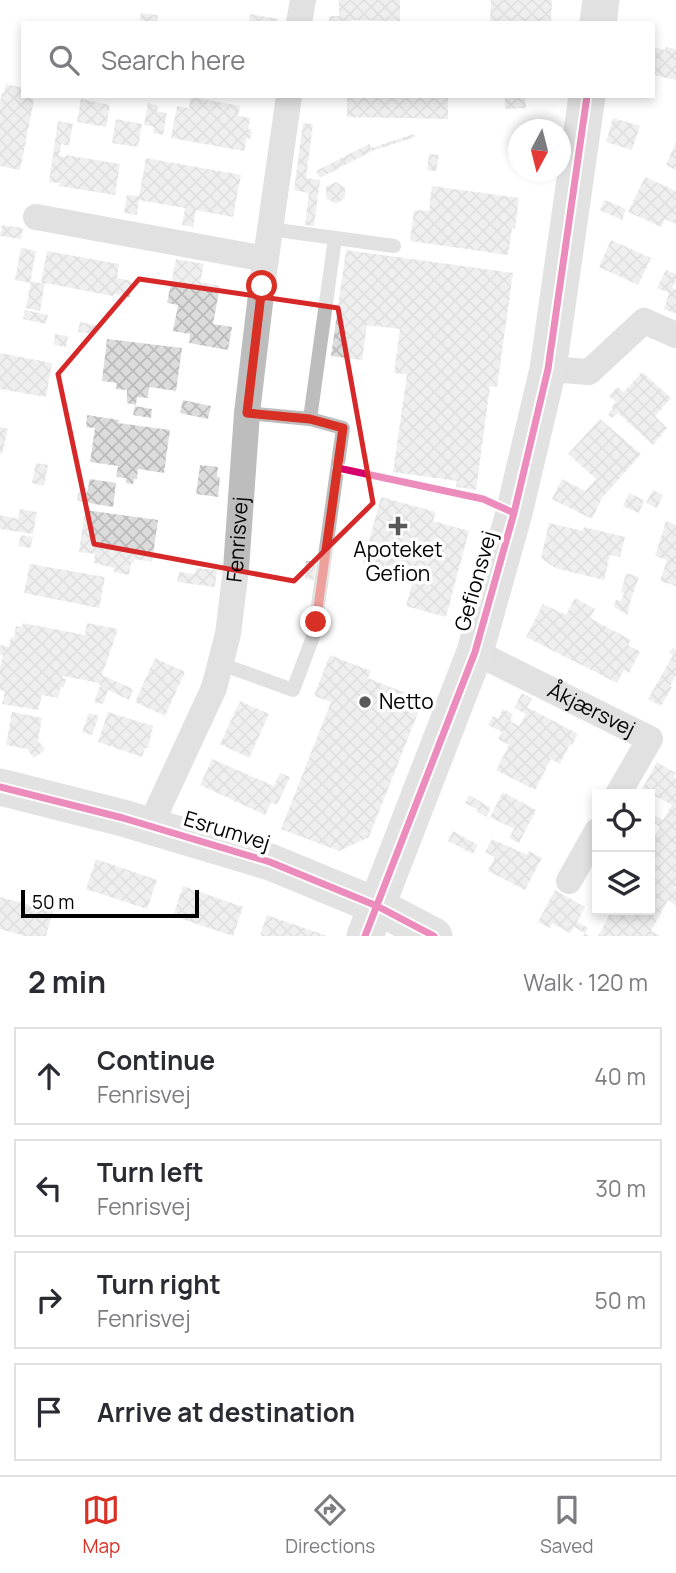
<!DOCTYPE html>
<html lang="en">
<head>
<meta charset="utf-8">
<style>
  body { margin:0; font-family:Manrope,sans-serif; background:#f2f2f3; color:#2b2b33 }
  .controls { position:absolute; right:21px; bottom:21px; display:grid; overflow:hidden; border-radius:0px; box-shadow:0 4px 10px #0003 }
  .controls button { width:63px; height:63px; display:grid; place-items:center; padding:0; border:0; border-bottom:2px solid #e1e1e2; background:#fff; color:#2b2b33; font:35px sans-serif }
  .compass { position:absolute; left:508px; top:119px; width:63px; height:63px; border-radius:50%; background:#fff; box-shadow:0 4px 10px #0003; rotate:187deg }
  .scale { position:absolute; left:21px; bottom:18px; width:178px; box-sizing:border-box; padding-left:7px; border:4px solid #000; border-top:0; font-size:19px; line-height:24px; white-space:nowrap; color:#000; -webkit-text-stroke:5px #fff; paint-order:stroke }
  .stop { position:absolute; width:21px; height:21px; margin:-16px; border:5px solid #d93025; border-radius:50%; background:#fff }
  .stop.end { background:#d93025; border-color:#fff; box-shadow:0 2px 7px #0008 }
  .list { margin:0; padding:0; list-style:none }
  h2 { display:flex; justify-content:space-between; align-items:center; height:91px; margin:0; padding:0 28px; font-size:30px }
  h2 small { font-size:23px; font-weight:400; color:#7c7c81 }
  .list li { display:grid; grid-template-columns:46px 1fr auto; gap:21px; align-items:center; box-sizing:border-box; height:98px; margin:0 14px 14px; padding:0 14px; border:2px solid #e1e1e2; border-radius:0px }
  .list b { display:block; font-size:26px; white-space:nowrap }
  .list p { margin:0; font-size:23px; white-space:nowrap; color:#7c7c81 }
  .list em { font-size:23px; font-style:normal; color:#7c7c81 }
  .icon { flex:none; width:38px; height:38px; fill:none; stroke:currentColor; stroke-width:2; stroke-linecap:round; stroke-linejoin:round }
  .map { position:relative; flex:none; width:676px; height:936px; overflow:hidden }
  .search { position:absolute; background:#fff; box-shadow:0 4px 10px #0003; left:21px; right:21px; top:21px; height:77px; display:flex; align-items:center; gap:18px; box-sizing:border-box; padding:0 24px; border-radius:0px; color:#7c7c81; font-size:26px }
  .sheet { height:539px; background:#fff }
  nav { display:flex; justify-content:space-around; align-items:center; box-sizing:border-box; height:98px; border-top:2px solid #e1e1e2; background:#fff; font-size:19px; color:#7c7c81 }
  nav a { display:grid; justify-items:center; gap:4px }
  nav .on { color:#d93025 }
  .map>svg:first-child { display:block }
</style>
</head>
<body>
<div class="map">
<svg width="676" height="936" viewBox="0 0 676 936">
  <defs>
    <pattern id="building-cross-hatch" width="8" height="8" patternUnits="userSpaceOnUse" patternTransform="scale(1.75)"><rect width="8" height="8" fill="#dcdcdc"/><path d="M0 0l8 8M0 8l8-8" fill="none" stroke="#bbb"/></pattern>
  </defs>
  <rect width="100%" height="100%" fill="#fff"/>
  <!-- building -->
  <path fill="url(#building-cross-hatch)" d="M 339,0 L 400,0 L 400,21 L 351,20 L 351,23 L 329,23 L 329,16 L 339,16 Z
    M 491,0 L 552,0 L 551,23 L 490,22 Z
    M 141,13 L 158,15 L 157,23 L 140,20 Z
    M 250,14 L 278,19 L 277,23 L 249,23 Z
    M 653,47 L 665,50 L 666,47 L 676,49 L 676,80 L 653,75 Z
    M 6,84 L 23,88 L 23,96 L 32,96 L 31,99 L 34,100 L 20,170 L 0,166 L 0,103 L 2,93 L 4,93 Z
    M 347,96 L 430,96 L 430,98 L 448,98 L 448,119 L 347,117 Z
    M 505,96 L 525,96 L 526,108 L 505,109 Z
    M 191,97 L 240,106 L 238,116 L 250,118 L 248,129 L 252,130 L 250,139 L 247,138 L 244,151 L 171,138 L 177,106 L 189,108 Z
    M 81,99 L 110,105 L 106,127 L 77,122 Z
    M 148,103 L 158,106 L 157,111 L 167,113 L 163,135 L 153,133 L 154,127 L 144,125 Z
    M 613,118 L 640,126 L 632,150 L 606,142 Z
    M 116,119 L 142,124 L 138,147 L 112,143 Z
    M 58,121 L 73,124 L 69,146 L 61,144 L 59,156 L 65,157 L 66,155 L 120,164 L 115,195 L 59,186 L 60,183 L 49,182 Z
    M 303,123 L 313,124 L 306,178 L 320,180 L 314,226 L 305,225 L 309,193 L 294,190 Z
    M 414,134 L 415,137 L 372,151 L 320,178 L 316,171 L 369,144 L 371,148 Z
    M 676,142 L 676,170 L 666,165 Z
    M 429,154 L 439,155 L 436,171 L 427,170 Z
    M 146,158 L 241,175 L 233,217 L 196,210 L 193,227 L 182,225 L 185,208 L 139,200 L 137,215 L 124,213 L 127,195 L 139,196 Z
    M 645,177 L 676,191 L 676,224 L 665,219 L 661,227 L 628,212 Z
    M 336,182 L 345,188 L 345,198 L 336,204 L 326,198 L 326,187 Z
    M 432,186 L 519,198 L 515,229 L 512,228 L 508,255 L 410,241 L 414,210 L 429,211 Z
    M 605,200 L 626,209 L 622,220 L 600,210 Z
    M 2,225 L 23,228 L 21,239 L 0,236 Z
    M 611,240 L 651,258 L 638,285 L 599,267 Z
    M 21,248 L 36,251 L 30,283 L 15,280 Z
    M 346,250 L 513,273 L 497,387 L 490,386 L 476,490 L 456,487 L 457,481 L 393,472 L 407,374 L 394,373 L 400,329 L 367,325 L 362,360 L 331,356 Z
    M 47,251 L 119,264 L 117,278 L 132,281 L 130,297 L 114,294 L 113,296 L 45,283 L 40,311 L 26,308 L 31,281 L 41,283 Z
    M 176,259 L 204,264 L 200,282 L 220,286 L 213,324 L 232,327 L 228,350 L 189,343 L 190,334 L 173,331 L 178,305 L 167,303 Z
    M 666,270 L 676,274 L 676,280 L 672,288 L 676,290 L 676,314 L 664,309 L 669,293 L 657,288 Z
    M 25,310 L 48,315 L 46,324 L 23,319 Z
    M 80,322 L 96,325 L 95,334 L 78,332 Z
    M 55,334 L 68,336 L 66,347 L 54,345 Z
    M 107,339 L 182,348 L 176,391 L 149,387 L 148,398 L 137,397 L 136,405 L 127,403 L 127,390 L 116,389 L 117,383 L 102,381 Z
    M 0,353 L 52,363 L 46,397 L 0,389 Z
    M 642,372 L 671,398 L 655,416 L 667,428 L 653,445 L 618,413 L 612,418 L 608,415 L 613,409 L 611,407 L 616,402 L 609,396 L 617,387 L 624,392 Z
    M 183,400 L 211,406 L 208,419 L 180,413 Z
    M 135,406 L 152,409 L 151,418 L 133,415 Z
    M 87,415 L 119,420 L 118,423 L 170,430 L 164,473 L 138,469 L 137,479 L 134,479 L 133,484 L 126,483 L 126,478 L 116,477 L 118,466 L 90,462 L 95,428 L 86,427 Z
    M 600,419 L 641,454 L 602,498 L 592,519 L 552,499 L 562,479 L 585,491 L 596,479 L 568,454 Z
    M 0,427 L 8,429 L 2,454 L 0,453 Z
    M 36,463 L 48,465 L 44,486 L 32,483 Z
    M 200,465 L 218,467 L 217,477 L 220,477 L 218,497 L 196,494 Z
    M 90,479 L 116,483 L 113,507 L 77,501 L 78,492 L 87,493 Z
    M 653,490 L 663,495 L 657,508 L 646,503 Z
    M 629,493 L 644,500 L 639,513 L 623,506 Z
    M 381,497 L 436,512 L 433,521 L 469,531 L 446,617 L 406,606 L 414,577 L 363,563 Z
    M 20,509 L 37,512 L 33,534 L 0,529 L 0,515 L 18,519 Z
    M 85,510 L 158,520 L 152,562 L 134,559 L 134,563 L 131,563 L 129,575 L 114,572 L 114,568 L 94,563 L 95,554 L 79,552 Z
    M 666,521 L 676,525 L 676,586 L 660,581 L 667,560 L 655,556 Z
    M 549,523 L 583,531 L 584,527 L 625,537 L 620,557 L 610,555 L 604,580 L 555,568 L 541,558 Z
    M 21,535 L 33,537 L 30,548 L 18,546 Z
    M 306,561 L 316,561 L 314,580 L 305,579 Z
    M 30,564 L 105,577 L 99,608 L 24,593 Z
    M 196,568 L 217,570 L 215,587 L 177,582 L 179,572 L 195,574 Z
    M 626,573 L 639,577 L 629,605 L 628,615 L 614,607 L 616,600 L 621,601 L 624,593 L 621,592 Z
    M 575,598 L 595,609 L 590,618 L 631,640 L 628,645 L 640,652 L 629,673 L 624,670 L 617,683 L 526,637 L 543,604 L 566,615 Z
    M 23,623 L 85,635 L 87,623 L 118,629 L 102,675 L 133,689 L 129,700 L 108,690 L 103,704 L 94,702 L 100,686 L 99,683 L 63,676 L 62,678 L 66,679 L 64,687 L 61,687 L 58,698 L 42,695 L 38,710 L 2,704 L 5,691 L 0,690 L 0,667 L 3,655 L 0,655 L 0,645 L 9,647 L 11,637 L 14,638 L 16,626 L 22,627 Z
    M 673,647 L 676,650 L 676,675 L 670,686 L 672,687 L 661,706 L 648,699 L 673,655 L 669,653 Z
    M 330,655 L 371,671 L 368,678 L 423,700 L 369,837 L 339,851 L 281,829 L 331,702 L 314,696 Z
    M 155,658 L 185,672 L 165,716 L 135,702 Z
    M 522,693 L 532,699 L 527,707 L 578,734 L 572,745 L 570,744 L 560,764 L 551,759 L 535,790 L 496,770 L 509,745 L 498,739 L 502,732 L 488,725 L 493,716 L 498,719 L 503,709 L 513,714 L 510,721 L 519,726 L 526,714 L 514,708 Z
    M 240,701 L 269,714 L 249,758 L 220,744 Z
    M 12,712 L 42,718 L 38,740 L 45,750 L 34,758 L 27,749 L 6,745 Z
    M 108,712 L 153,726 L 148,748 L 145,748 L 142,757 L 98,742 Z
    M 89,713 L 99,716 L 92,735 L 82,732 Z
    M 212,759 L 274,786 L 280,773 L 290,777 L 277,805 L 271,802 L 265,815 L 200,785 Z
    M 657,762 L 676,773 L 673,777 L 676,779 L 676,886 L 674,888 L 676,889 L 676,906 L 668,900 L 651,931 L 660,936 L 598,936 L 609,916 L 599,910 L 650,910 L 650,835 L 654,837 L 660,827 L 650,820 L 650,818 L 652,814 L 663,820 L 672,805 L 642,789 Z
    M 503,792 L 536,810 L 519,843 L 509,838 L 514,829 L 490,817 Z
    M 469,795 L 491,808 L 486,817 L 477,812 L 478,810 L 465,803 Z
    M 453,831 L 478,845 L 473,854 L 448,841 Z
    M 492,839 L 527,855 L 529,851 L 542,858 L 525,890 L 488,871 L 495,857 L 485,852 Z
    M 96,859 L 157,880 L 147,909 L 86,889 Z
    M 183,886 L 243,907 L 233,936 L 173,916 Z
    M 555,890 L 585,907 L 577,922 L 588,928 L 585,933 L 590,936 L 583,936 L 585,933 L 574,927 L 570,933 L 552,923 L 550,928 L 538,922 Z
    M 0,897 L 53,911 L 46,936 L 24,936 L 0,929 Z
    M 267,915 L 327,936 L 260,936 Z"/>
  <g fill="none" stroke-linecap="round" stroke-linejoin="round">
    <!-- lane -->
    <path stroke="#bdbdbd" stroke-width="14" d="M 270,229 L 394,246
      M 247,413 L 310,419
      M 221,664 L 293,690 L 314,634 L 343,428 L 310,419 L 335,238"/>
    <!-- street -->
    <g stroke="#bdbdbd" stroke-width="26">
      <path d="M 299,23 L 303,0"/>
      <path d="M 36,217 L 266,259"/>
      <path d="M 548,369 L 589,372 L 644,321 L 676,335"/>
      <path id="s1" d="M 475,652 L 650,739 L 618,794"/>
      <path id="s2" d="M 150,826 L 214,688 L 228,634 L 236,569 L 247,413 L 262,286 L 289,96"/>
      <path d="M 569,881 L 597,831"/>
    </g>
    <!-- secondary -->
    <path stroke="#bfbfbf" stroke-width="37" d="M 598,23 L 601,0
      M 0,787 L 123,818 L 270,862 L 377,906 L 434,936
      M 365,936 L 475,652 L 514,513 L 548,369 L 587,96"/>
    <defs>
      <path id="cycleway" d="M 338,468 L 483,499 L 514,513
        M 0,787 L 123,818 L 270,862 L 377,906 L 434,936
        M 365,936 L 475,652 L 514,513 L 548,369 L 587,96"/>
    </defs>
    <!-- cycleway casing -->
    <use href="#cycleway" stroke="#fff" stroke-width="11"/>
    <!-- cycleway -->
    <use href="#cycleway" stroke="#d6006c" stroke-width="7"/>
  </g>
  <g fill="none" stroke-linecap="round" stroke-linejoin="round">
    <!-- route -->
    <path stroke="#d93025" stroke-width="9" d="M 262,286 L 247,413 L 310,419 L 343,428 L 316,622"/>
  </g>
  <!-- marked area -->
  <path d="M0 0H676V936H0ZM 139,279 L 338,308 L 373,503 L 294,581 L 94,544 L 58,374 Z" fill="#fff" fill-opacity=".55" fill-rule="evenodd"/>
  <path fill="none" stroke="#d62828" stroke-width="5" stroke-linejoin="round" d="M 139,279 L 338,308 L 373,503 L 294,581 L 94,544 L 58,374 Z"/>
  <!-- markers -->
  <g fill="#595959" stroke="#fff" stroke-width="2.5">
    <path d="M394.5 515.5h7v7h7v7h-7v7h-7v-7h-7v-7h7z"/>
    <circle cx="365" cy="702" r="7"/>
  </g>
  <g text-anchor="middle" stroke-width="7" stroke-linejoin="round" paint-order="stroke">
    <!-- street labels -->
    <g font-size="21" fill="#000" stroke="#fff">
      <text dy="7" stroke="none"><textPath href="#s2" startOffset="303">Fenrisvej</textPath></text>
      <text transform="translate(476 581) rotate(-74)" y="7">Gefionsvej</text>
      <text dy="7" stroke="none"><textPath href="#s1" startOffset="130">Åkjærsvej</textPath></text>
      <text transform="translate(227 831) rotate(17)" y="7">Esrumvej</text>
    </g>
    <!-- poi labels -->
    <g font-size="21" fill="#000" stroke="#fff">
      <text x="398" y="557">Apoteket<tspan x="398" dy="24">Gefion</tspan></text>
      <text x="379" y="709" text-anchor="start">Netto</text>
    </g>
  </g>
</svg>
<div class="controls">
<button><svg class="icon" aria-label="locate" viewBox="0 0 24 24"><circle cx="12" cy="12" r="6"/><path d="M12 2v4M12 18v4M2 12h4M18 12h4"/></svg></button>
<button><svg class="icon" aria-label="layers" viewBox="0 0 24 24"><path d="M12 4l9 5-9 5-9-5zM3 14l9 5 9-5"/></svg></button>
</div>
<svg class="compass" viewBox="-18 -18 36 36"><path d="M0-13l5 13h-10z" fill="#e53935"/><path d="M0 13l5-13h-10z" fill="#7c7c81"/></svg>
<div class="scale">50 m</div>
<div class="stop" style="left:262px;top:286px"></div>
<div class="stop end" style="left:316px;top:622px"></div>
<div class="search"><svg class="icon" aria-label="search" viewBox="0 0 24 24"><circle cx="10" cy="10" r="6"/><path d="M15 15l6 6"/></svg>Search here</div>
</div>
<section class="sheet">
<h2>2 min<small>Walk · 120 m</small></h2>
<ul class="list">
<li><svg class="icon" aria-label="ahead" viewBox="0 0 24 24"><path d="M12 20V5M6 11l6-6 6 6"/></svg><div><b>Continue</b><p>Fenrisvej</p></div><em>40 m</em></li>
<li><svg class="icon" aria-label="left" viewBox="0 0 24 24"><path d="M17 20v-9H6M10 6l-5 5 5 5"/></svg><div><b>Turn left</b><p>Fenrisvej</p></div><em>30 m</em></li>
<li><svg class="icon" aria-label="right" viewBox="0 0 24 24"><path d="M7 20v-9h11M14 6l5 5-5 5"/></svg><div><b>Turn right</b><p>Fenrisvej</p></div><em>50 m</em></li>
<li><svg class="icon" aria-label="arrive" viewBox="0 0 24 24"><path d="M6 21V4h12l-3 4 3 4H6"/></svg><div><b>Arrive at destination</b></div></li>
</ul>
</section>
<nav>
<a class="on"><svg class="icon" aria-label="map" viewBox="0 0 24 24"><path d="M3 6l6-2 6 2 6-2v14l-6 2-6-2-6 2zM9 4v14M15 6v14"/></svg>Map</a>
<a><svg class="icon" aria-label="directions" viewBox="0 0 24 24"><path d="M12 3l9 9-9 9-9-9zM9 14v-3h6M13 9l2 2-2 2"/></svg>Directions</a>
<a><svg class="icon" aria-label="saved" viewBox="0 0 24 24"><path d="M7 4h10v16l-5-4-5 4z"/></svg>Saved</a>
</nav>
</body>
</html>
